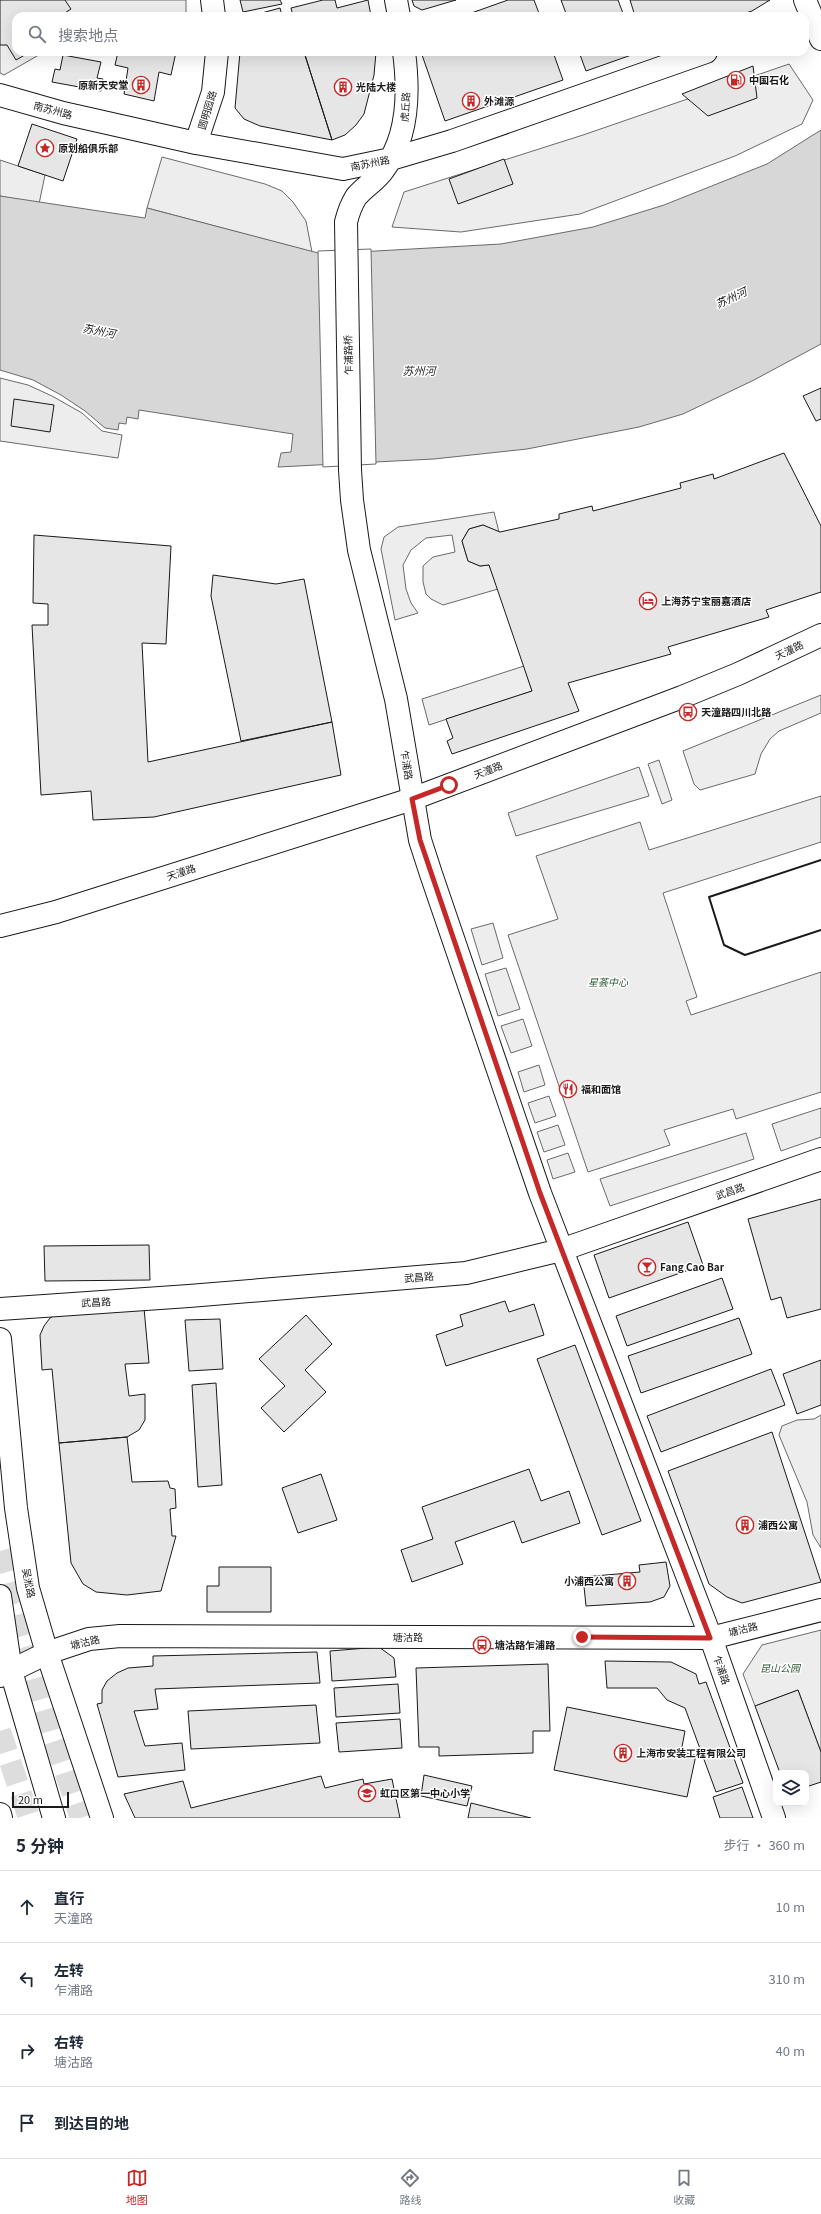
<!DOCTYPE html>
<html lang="zh">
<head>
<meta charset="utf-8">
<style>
  body { margin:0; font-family:Georgia,"Noto Sans SC",serif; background:#f6f6f7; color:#1f2937 }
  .controls { position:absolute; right:12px; bottom:12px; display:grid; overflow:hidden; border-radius:8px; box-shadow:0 4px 16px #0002 }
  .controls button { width:36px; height:36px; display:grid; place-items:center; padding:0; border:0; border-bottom:1px solid #e0e1e3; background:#fff; color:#1f2937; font:20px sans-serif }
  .scale { position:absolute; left:12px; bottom:10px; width:57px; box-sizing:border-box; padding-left:4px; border:2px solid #1a1a1a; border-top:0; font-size:11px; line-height:14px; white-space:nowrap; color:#1a1a1a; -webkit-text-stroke:3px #fff; paint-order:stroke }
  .stop { position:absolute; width:12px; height:12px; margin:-9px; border:3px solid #c62828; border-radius:50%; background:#fff }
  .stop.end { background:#c62828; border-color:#fff; box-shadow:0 1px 4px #0008 }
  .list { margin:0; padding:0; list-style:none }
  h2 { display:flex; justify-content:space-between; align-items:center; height:52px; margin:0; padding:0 16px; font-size:17px }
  h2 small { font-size:13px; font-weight:400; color:#747a83 }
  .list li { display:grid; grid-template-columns:26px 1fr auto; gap:12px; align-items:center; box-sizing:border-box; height:72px; padding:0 16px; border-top:1px solid #e0e1e3 }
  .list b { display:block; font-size:15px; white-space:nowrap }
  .list p { margin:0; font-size:13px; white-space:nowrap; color:#747a83 }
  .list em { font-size:13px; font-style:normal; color:#747a83 }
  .icon { flex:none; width:22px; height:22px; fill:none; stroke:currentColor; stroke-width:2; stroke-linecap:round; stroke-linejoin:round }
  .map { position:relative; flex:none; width:821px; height:1818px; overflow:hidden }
  .search { position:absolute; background:#fff; box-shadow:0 4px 16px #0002; left:12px; right:12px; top:12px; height:44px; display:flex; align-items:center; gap:10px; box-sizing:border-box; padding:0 14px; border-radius:12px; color:#747a83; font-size:15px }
  .sheet { height:340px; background:#fff }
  nav { display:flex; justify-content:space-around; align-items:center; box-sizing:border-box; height:56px; border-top:1px solid #e0e1e3; background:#fff; font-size:11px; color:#747a83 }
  nav a { display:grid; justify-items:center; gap:2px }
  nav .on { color:#c62828 }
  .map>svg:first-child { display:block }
</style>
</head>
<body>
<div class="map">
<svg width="821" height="1818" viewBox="0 0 821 1818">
  <rect width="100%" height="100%" fill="#fff"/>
  <!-- built -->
  <path fill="#ededed" stroke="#6a6a6a" d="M 0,0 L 186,0 L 186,16 L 16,16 L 16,52 L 44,52 L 4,75 L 0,73 Z
    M 789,64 L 813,100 L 802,124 L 735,156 L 580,214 L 461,232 L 392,227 L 404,192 L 583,135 Z
    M 162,157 L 265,184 L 282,191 L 293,202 L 306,221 L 312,252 L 147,208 Z
    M 0,160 L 45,175 L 39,204 L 0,196 Z
    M 0,378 L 28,385 L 52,396 L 82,413 L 102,431 L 122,435 L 118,458 L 0,441 Z
    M 494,512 L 499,532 L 483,525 L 469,529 L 462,541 L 468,561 L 480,566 L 489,565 L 498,589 L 443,605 L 431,599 L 426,594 L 423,582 L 423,566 L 433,557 L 455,552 L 452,535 L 426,538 L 411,550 L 403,565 L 406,589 L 411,603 L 418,613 L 395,620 L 381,549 L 384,537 L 398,527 Z
    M 524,666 L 532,691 L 429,725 L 422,699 Z
    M 821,695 L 821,713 L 779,731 L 770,739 L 761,754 L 755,774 L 700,790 L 694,784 L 683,751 Z
    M 659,760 L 672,800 L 662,804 L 648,764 Z
    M 639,767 L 649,796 L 516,836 L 508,813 Z
    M 821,796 L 821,842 L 663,893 L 697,997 L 686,1001 L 691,1015 L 821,972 L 821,1092 L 736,1119 L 733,1109 L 664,1130 L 670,1145 L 588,1172 L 508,935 L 558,919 L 536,856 L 640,822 L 649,850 Z
    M 493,923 L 503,958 L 482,965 L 471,929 Z
    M 506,968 L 520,1009 L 498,1016 L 485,974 Z
    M 523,1019 L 532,1046 L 511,1053 L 501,1026 Z
    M 539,1065 L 545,1085 L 524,1092 L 518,1072 Z
    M 549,1096 L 556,1116 L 535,1123 L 528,1103 Z
    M 821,1108 L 821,1137 L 781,1151 L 772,1124 Z
    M 558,1125 L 565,1145 L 544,1152 L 537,1132 Z
    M 746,1133 L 754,1159 L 610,1206 L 600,1179 Z
    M 568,1153 L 575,1172 L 553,1179 L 547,1160 Z
    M 821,1415 L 821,1548 L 813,1535 L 807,1502 L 779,1435 L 782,1426 L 797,1420 L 814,1419 Z
    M 821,1630 L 821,1752 L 798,1690 L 755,1706 L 743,1674 L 762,1645 Z"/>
  <!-- water -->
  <path fill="#d7d7d7" stroke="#6a6a6a" d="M 821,130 L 821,344 L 754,380 L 683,414 L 639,427 L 527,449 L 434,459 L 278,467 L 281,453 L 291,452 L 293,434 L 139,410 L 138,419 L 127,417 L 126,424 L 119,423 L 118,430 L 105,428 L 85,411 L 61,395 L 33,380 L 0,370 L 0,196 L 145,218 L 147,208 L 322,254 L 501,244 L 593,227 L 664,205 L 767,164 Z"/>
  <!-- pier -->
  <path fill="#fff" stroke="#6a6a6a" d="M 371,249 L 376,464 L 323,467 L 318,251 Z"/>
  <!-- building -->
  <path fill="#e6e6e6" stroke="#1a1a1a" d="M 0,0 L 65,0 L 71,9 L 60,16 L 16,16 L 16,52 L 30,52 L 16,60 L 7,45 L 0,45 Z
    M 240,0 L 280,0 L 282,4 L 243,12 Z
    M 323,0 L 335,0 L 337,8 L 368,0 L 371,16 L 293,16 L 291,8 Z
    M 412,0 L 456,0 L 422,10 L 414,6 Z
    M 508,0 L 534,0 L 540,16 L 463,16 Z
    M 561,0 L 618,0 L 624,16 L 567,16 Z
    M 630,0 L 770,0 L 752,11 L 736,16 L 635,16 Z
    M 280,8 L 282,16 L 258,16 L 258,14 Z
    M 118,52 L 176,52 L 171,75 L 159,72 L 154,101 L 124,94 L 128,68 L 115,65 Z
    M 240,52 L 304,52 L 332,140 L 260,126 L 244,119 L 235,108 Z
    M 304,52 L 376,52 L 374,75 L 364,114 L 356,125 L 345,135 L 332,140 Z
    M 421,52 L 553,52 L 563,80 L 445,121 Z
    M 579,52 L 636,52 L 637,53 L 586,71 Z
    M 63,55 L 101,62 L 97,78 L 103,79 L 101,91 L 52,82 L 55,69 L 60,70 Z
    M 753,66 L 757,98 L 708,116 L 682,94 Z
    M 32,124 L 77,139 L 63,181 L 18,166 Z
    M 504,159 L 513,184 L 458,204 L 449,179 Z
    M 821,388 L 821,419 L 816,421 L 803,396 Z
    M 14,399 L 54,405 L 50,432 L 11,426 Z
    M 784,453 L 821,526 L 821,592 L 766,610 L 769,617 L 668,647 L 671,654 L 568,683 L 579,711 L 452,754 L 447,741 L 453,738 L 446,719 L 532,691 L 489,565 L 480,566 L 468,561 L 462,541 L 469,529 L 483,525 L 500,532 L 559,519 L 559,514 L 592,506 L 593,511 L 681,488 L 680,483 L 713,474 L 714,479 Z
    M 34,535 L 171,546 L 166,644 L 142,643 L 148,762 L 332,722 L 341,775 L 154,817 L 93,820 L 91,791 L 41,795 L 32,625 L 48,625 L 48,604 L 33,603 Z
    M 213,575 L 276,584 L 304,579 L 332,722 L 241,741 L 211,596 Z
    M 821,1199 L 821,1309 L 787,1318 L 781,1297 L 771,1300 L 748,1219 Z
    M 688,1222 L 703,1265 L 609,1298 L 594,1255 Z
    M 149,1245 L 150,1280 L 45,1281 L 44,1246 Z
    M 722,1278 L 733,1309 L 627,1346 L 616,1316 Z
    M 505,1301 L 509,1312 L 534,1304 L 544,1335 L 446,1366 L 436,1335 L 463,1326 L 460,1315 Z
    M 144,1308 L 149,1363 L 125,1364 L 129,1396 L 145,1394 L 145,1420 L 139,1430 L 127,1437 L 59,1443 L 52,1369 L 42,1370 L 40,1335 L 44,1326 L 50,1318 L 58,1313 Z
    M 306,1315 L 332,1344 L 305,1370 L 326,1392 L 284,1432 L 261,1408 L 285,1386 L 259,1359 Z
    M 739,1318 L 752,1354 L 641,1393 L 628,1356 Z
    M 220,1319 L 223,1369 L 189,1371 L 185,1320 Z
    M 575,1345 L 641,1521 L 602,1535 L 537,1359 Z
    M 821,1360 L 821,1405 L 797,1414 L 783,1374 Z
    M 771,1369 L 785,1405 L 661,1452 L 647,1416 Z
    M 216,1383 L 222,1485 L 198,1487 L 192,1385 Z
    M 772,1432 L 821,1582 L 742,1603 L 727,1597 L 709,1584 L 668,1471 Z
    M 127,1437 L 132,1482 L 168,1481 L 170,1488 L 175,1489 L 176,1508 L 170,1509 L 172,1536 L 176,1536 L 161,1591 L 127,1595 L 96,1592 L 83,1584 L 71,1563 L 59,1443 Z
    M 529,1469 L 541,1501 L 569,1491 L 580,1523 L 522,1543 L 514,1521 L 455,1542 L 463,1564 L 412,1582 L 401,1550 L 433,1539 L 422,1507 Z
    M 321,1474 L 337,1520 L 298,1533 L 282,1488 Z
    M 666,1562 L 670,1586 L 664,1597 L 650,1602 L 586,1606 L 583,1577 L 640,1572 L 639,1565 Z
    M 219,1567 L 271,1567 L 271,1612 L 207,1612 L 207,1586 L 219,1586 Z
    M 379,1647 L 394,1658 L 396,1677 L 332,1681 L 330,1651 Z
    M 317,1652 L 320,1683 L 155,1689 L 158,1709 L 134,1711 L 145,1746 L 182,1743 L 185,1770 L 118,1777 L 97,1704 L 102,1703 L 102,1690 L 107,1681 L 117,1673 L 128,1668 L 153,1666 L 153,1656 Z
    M 605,1661 L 671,1662 L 696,1674 L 699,1684 L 706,1682 L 743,1783 L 716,1792 L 685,1708 L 667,1700 L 657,1688 L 607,1688 Z
    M 548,1664 L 550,1731 L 533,1731 L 533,1753 L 439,1756 L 439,1747 L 419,1747 L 416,1668 Z
    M 398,1684 L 400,1713 L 336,1717 L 334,1688 Z
    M 798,1690 L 821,1752 L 821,1782 L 806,1787 L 806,1773 L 780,1773 L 755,1706 Z
    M 316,1705 L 320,1743 L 191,1749 L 188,1711 Z
    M 567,1707 L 685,1731 L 681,1752 L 696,1755 L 687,1797 L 554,1770 Z
    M 400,1719 L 402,1748 L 339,1752 L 336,1723 Z
    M 424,1775 L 472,1786 L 467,1806 L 421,1796 Z
    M 321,1776 L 325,1788 L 363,1779 L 364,1784 L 392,1779 L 400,1818 L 135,1818 L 124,1794 L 183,1781 L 191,1808 Z
    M 742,1787 L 753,1818 L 720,1818 L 713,1797 Z
    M 471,1803 L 531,1818 L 468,1818 Z"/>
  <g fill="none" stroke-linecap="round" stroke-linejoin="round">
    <!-- major-tunnel -->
    <path stroke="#ddd" stroke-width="22" stroke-dasharray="22 11" stroke-linecap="butt" d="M 0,1551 L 52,1733 L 81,1818
      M 0,1731 L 29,1818"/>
    <defs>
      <path id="minor" d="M 212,0 L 214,16
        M 396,0 L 399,16
        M 404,52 C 409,90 409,137 384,169 C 377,180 364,187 356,197 C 351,205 348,214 346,222 L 350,470 L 352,500 L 359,550 L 396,699 L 420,840 L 431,874 L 540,1193 L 711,1638 L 774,1818
        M 0,95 L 63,113 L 196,143 L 343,169 L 391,159 L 452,141 L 706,52
        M 196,143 L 213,92 L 217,52
        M 0,1309 L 189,1296 L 466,1273 L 561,1250 L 821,1159
        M 0,1676 L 47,1653 L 89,1639 L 120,1636 L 711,1638 L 821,1610
        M 0,1814 L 1,1818"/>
      <path id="major" d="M 805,0 L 821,39
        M 0,926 L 56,912 L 412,799 L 682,697 L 738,674 L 821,635
        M 0,1339 L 16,1508 L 28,1588 L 47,1653 L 102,1818
        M 0,1596 L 11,1671 L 54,1818"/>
    </defs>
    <!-- minor casing -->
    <use href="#minor" stroke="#1a1a1a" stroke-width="24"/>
    <!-- major casing -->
    <use href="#major" stroke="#1a1a1a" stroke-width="24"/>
    <!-- minor -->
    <use href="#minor" stroke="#fff" stroke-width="22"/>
    <!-- major -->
    <use href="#major" stroke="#fff" stroke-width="22"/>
    <!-- wall -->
    <path stroke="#1a1a1a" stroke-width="2" d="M 821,860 L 709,897 L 724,945 L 745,955 L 821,930"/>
  </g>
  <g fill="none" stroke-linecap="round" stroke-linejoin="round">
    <!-- route -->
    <path stroke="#c62828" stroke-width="5" d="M 449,785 L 412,799 L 420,840 L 540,1193 L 710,1638 L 582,1637"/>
  </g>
  <!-- icons -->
  <defs>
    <symbol id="fuel-ring" viewBox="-11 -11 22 22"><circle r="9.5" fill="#fff" stroke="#c62828" stroke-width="1.5"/><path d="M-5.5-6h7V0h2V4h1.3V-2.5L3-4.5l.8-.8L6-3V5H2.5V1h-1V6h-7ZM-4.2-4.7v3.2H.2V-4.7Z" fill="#c62828"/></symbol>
    <symbol id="building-ring" viewBox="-11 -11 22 22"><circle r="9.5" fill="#fff" stroke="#c62828" stroke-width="1.5"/><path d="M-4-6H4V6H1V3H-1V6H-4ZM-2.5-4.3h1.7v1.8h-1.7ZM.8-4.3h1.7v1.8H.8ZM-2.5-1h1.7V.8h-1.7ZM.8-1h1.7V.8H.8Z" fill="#c62828"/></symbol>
    <symbol id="sight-ring" viewBox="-11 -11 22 22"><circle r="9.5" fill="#fff" stroke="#c62828" stroke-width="1.5"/><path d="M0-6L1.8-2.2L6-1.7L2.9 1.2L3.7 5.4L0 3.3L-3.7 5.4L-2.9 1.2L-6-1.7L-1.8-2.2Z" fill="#c62828"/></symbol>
    <symbol id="hotel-ring" viewBox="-11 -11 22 22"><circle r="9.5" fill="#fff" stroke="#c62828" stroke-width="1.5"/><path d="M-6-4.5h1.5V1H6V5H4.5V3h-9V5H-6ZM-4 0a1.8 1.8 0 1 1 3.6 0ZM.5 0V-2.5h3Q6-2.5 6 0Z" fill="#c62828"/></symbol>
    <symbol id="bus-ring" viewBox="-11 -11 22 22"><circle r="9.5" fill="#fff" stroke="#c62828" stroke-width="1.5"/><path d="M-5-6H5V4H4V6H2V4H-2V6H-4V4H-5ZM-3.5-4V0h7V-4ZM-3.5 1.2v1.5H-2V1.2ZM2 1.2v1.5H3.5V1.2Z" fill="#c62828"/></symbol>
    <symbol id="restaurant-ring" viewBox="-11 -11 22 22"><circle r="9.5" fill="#fff" stroke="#c62828" stroke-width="1.5"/><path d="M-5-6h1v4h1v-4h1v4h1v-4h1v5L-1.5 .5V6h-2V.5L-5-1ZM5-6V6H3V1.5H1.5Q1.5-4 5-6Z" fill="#c62828"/></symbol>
    <symbol id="bar-ring" viewBox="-11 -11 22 22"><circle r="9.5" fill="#fff" stroke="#c62828" stroke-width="1.5"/><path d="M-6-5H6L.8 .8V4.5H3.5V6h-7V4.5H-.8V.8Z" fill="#c62828"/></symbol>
    <symbol id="school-ring" viewBox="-11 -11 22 22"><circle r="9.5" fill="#fff" stroke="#c62828" stroke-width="1.5"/><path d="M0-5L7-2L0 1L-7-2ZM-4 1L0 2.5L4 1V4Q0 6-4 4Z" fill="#c62828"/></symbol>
  </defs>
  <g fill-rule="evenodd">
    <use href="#fuel-ring" x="726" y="70" width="20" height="20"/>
    <use href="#building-ring" x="131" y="75" width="20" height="20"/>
    <use href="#building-ring" x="333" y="77" width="20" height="20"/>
    <use href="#building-ring" x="461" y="91" width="20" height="20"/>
    <use href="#sight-ring" x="35" y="138" width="20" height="20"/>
    <use href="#hotel-ring" x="638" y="591" width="20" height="20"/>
    <use href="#bus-ring" x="678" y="702" width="20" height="20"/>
    <use href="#restaurant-ring" x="558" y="1079" width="20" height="20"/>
    <use href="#bar-ring" x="637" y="1257" width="20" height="20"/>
    <use href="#building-ring" x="735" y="1515" width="20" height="20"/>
    <use href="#building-ring" x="617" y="1571" width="20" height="20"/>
    <use href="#bus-ring" x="472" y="1635" width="20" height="20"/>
    <use href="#building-ring" x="613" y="1743" width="20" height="20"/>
    <use href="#school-ring" x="357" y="1783" width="20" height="20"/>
  </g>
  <g text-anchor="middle" stroke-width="3" stroke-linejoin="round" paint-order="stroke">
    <!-- poi labels -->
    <g font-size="10" font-weight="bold" fill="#1a1a1a" stroke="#fff" text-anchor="start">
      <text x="749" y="84">中国石化</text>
      <text x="128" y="89" text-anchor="end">原新天安堂</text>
      <text x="356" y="91">光陆大楼</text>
      <text x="484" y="105">外滩源</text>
      <text x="58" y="152">原划船俱乐部</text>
      <text x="661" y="605">上海苏宁宝丽嘉酒店</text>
      <text x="701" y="716">天潼路四川北路</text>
      <text x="581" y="1093">福和面馆</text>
      <text x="660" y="1271">Fang Cao Bar</text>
      <text x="758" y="1529">浦西公寓</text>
      <text x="614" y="1585" text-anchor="end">小浦西公寓</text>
      <text x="495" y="1649">塘沽路乍浦路</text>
      <text x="636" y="1757">上海市安装工程有限公司</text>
      <text x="380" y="1797">虹口区第一中心小学</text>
    </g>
    <!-- street labels -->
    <g font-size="10" fill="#1a1a1a" stroke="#fff">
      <text transform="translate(405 107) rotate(-86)" y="4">虎丘路</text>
      <text transform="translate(53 110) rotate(15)" y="4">南苏州路</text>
      <text transform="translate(207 110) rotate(-73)" y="4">圆明园路</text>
      <text transform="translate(370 163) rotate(-11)" y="4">南苏州路</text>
      <text transform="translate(348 355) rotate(-91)" y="4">乍浦路桥</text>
      <text transform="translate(789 650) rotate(-25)" y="4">天潼路</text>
      <text transform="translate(407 765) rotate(81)" y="4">乍浦路</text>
      <text transform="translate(488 770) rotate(-21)" y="4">天潼路</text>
      <text transform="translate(181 872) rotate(-18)" y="4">天潼路</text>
      <text transform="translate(730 1191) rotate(-19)" y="4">武昌路</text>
      <text transform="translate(419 1277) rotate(-5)" y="4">武昌路</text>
      <text transform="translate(96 1302) rotate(-3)" y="4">武昌路</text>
      <text transform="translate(29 1583) rotate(79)" y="4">吴淞路</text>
      <text transform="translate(743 1629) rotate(-14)" y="4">塘沽路</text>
      <text x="408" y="1641">塘沽路</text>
      <text transform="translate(85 1642) rotate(-13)" y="4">塘沽路</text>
      <text transform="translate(722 1670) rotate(71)" y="4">乍浦路</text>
    </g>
    <!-- park labels -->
    <g font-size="10" font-style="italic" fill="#2b5a34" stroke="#fff">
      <text x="608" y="986">星荟中心</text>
      <text x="780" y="1672">昆山公园</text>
    </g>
    <!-- water labels -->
    <g font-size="11" font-style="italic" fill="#1a1a1a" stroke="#fff">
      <text transform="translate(731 298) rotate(-25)" y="4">苏州河</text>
      <text transform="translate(99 331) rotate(11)" y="4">苏州河</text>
      <text x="419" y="375">苏州河</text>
    </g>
  </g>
</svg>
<div class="controls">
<button><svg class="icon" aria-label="layers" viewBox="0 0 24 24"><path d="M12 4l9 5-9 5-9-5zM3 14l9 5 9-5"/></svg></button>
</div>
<div class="scale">20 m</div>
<div class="stop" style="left:449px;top:785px"></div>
<div class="stop end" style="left:582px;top:1637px"></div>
<div class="search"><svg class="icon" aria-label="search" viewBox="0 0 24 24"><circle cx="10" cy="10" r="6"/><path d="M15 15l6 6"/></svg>搜索地点</div>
</div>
<section class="sheet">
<h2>5 分钟<small>步行 · 360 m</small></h2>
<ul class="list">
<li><svg class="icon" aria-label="ahead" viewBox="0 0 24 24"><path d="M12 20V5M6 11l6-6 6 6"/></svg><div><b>直行</b><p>天潼路</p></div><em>10 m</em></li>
<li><svg class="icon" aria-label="left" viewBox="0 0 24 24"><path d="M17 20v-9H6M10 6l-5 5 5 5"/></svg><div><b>左转</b><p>乍浦路</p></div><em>310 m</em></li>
<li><svg class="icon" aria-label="right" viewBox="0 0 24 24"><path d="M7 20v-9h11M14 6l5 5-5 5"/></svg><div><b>右转</b><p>塘沽路</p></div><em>40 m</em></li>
<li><svg class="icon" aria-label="arrive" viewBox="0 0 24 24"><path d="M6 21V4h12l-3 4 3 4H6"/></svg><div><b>到达目的地</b></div></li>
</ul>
</section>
<nav>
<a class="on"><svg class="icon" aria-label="map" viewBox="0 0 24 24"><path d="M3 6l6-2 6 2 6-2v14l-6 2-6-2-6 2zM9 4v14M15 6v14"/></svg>地图</a>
<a><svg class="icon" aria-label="directions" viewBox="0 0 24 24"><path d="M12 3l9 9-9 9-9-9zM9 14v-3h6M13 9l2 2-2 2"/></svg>路线</a>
<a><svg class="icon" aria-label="saved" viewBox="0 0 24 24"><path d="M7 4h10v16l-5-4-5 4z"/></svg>收藏</a>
</nav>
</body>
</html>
